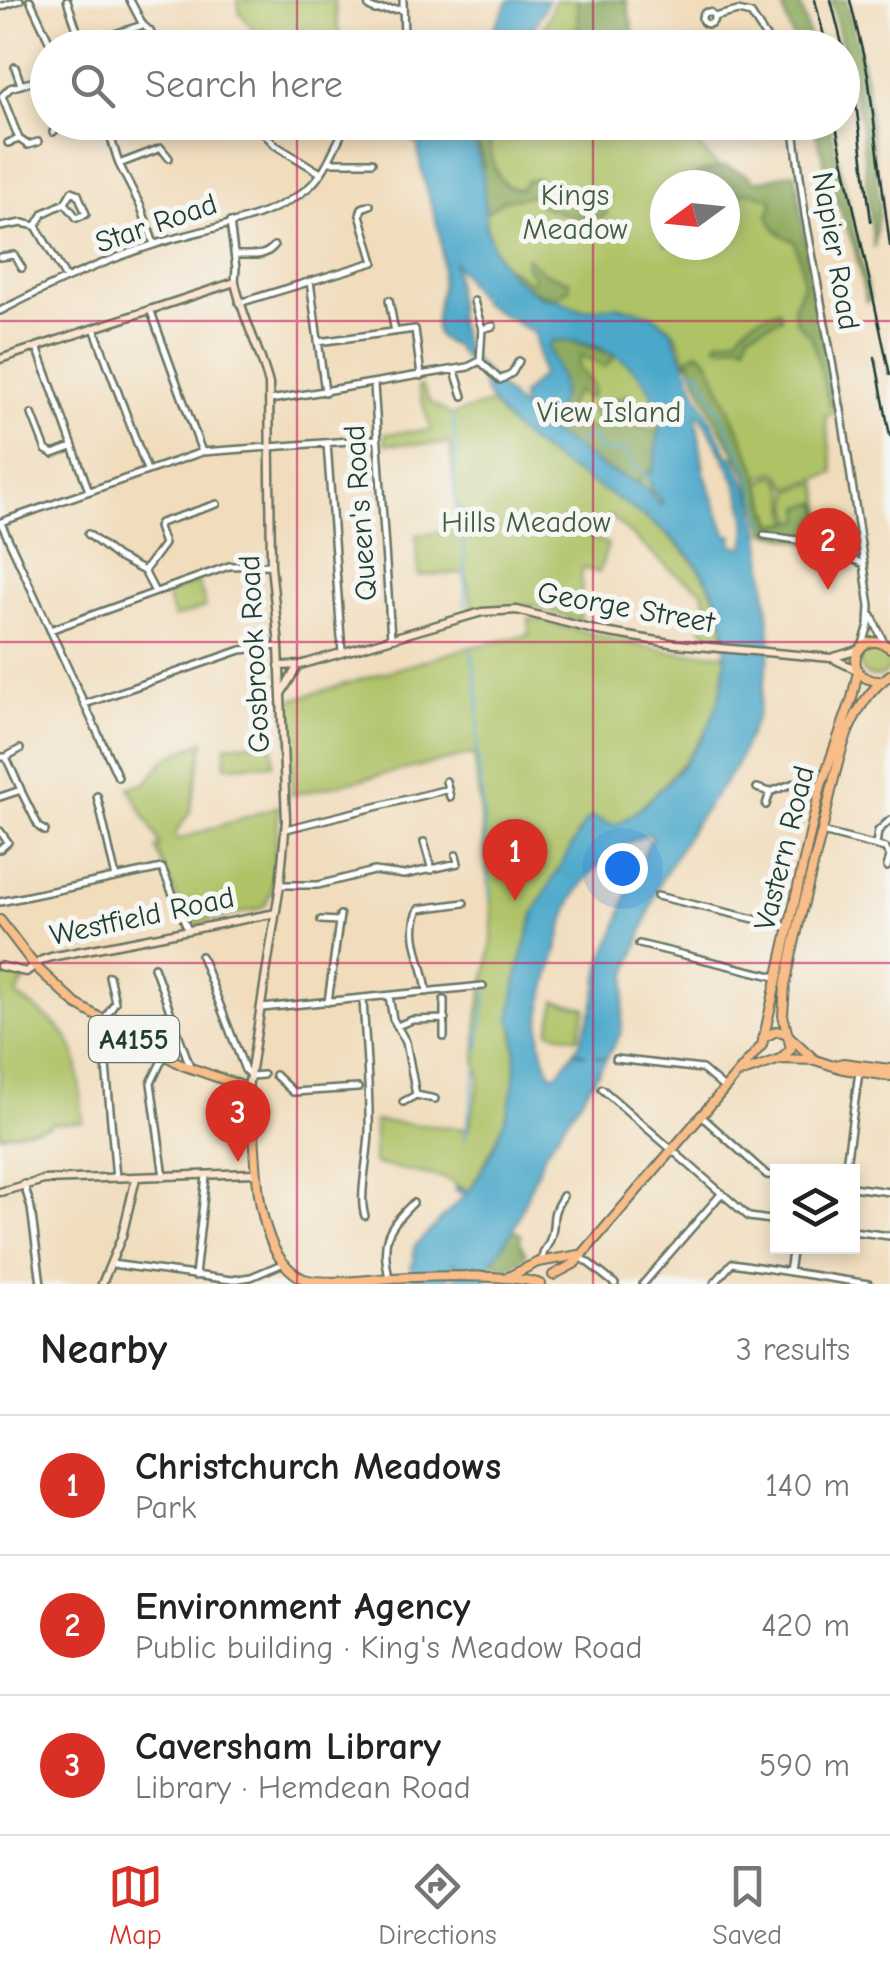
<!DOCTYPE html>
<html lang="en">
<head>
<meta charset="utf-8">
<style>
  body { margin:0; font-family:"Comic Neue",sans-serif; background:#f6f6f6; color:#222 }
  .controls { position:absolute; right:30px; bottom:30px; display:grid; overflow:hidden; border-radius:0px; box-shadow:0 5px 15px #0003 }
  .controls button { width:90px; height:90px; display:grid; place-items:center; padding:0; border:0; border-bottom:2px solid #e0e0e0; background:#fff; color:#222; font:50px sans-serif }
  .compass { position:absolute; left:650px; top:170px; width:90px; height:90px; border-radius:50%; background:#fff; box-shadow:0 5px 15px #0003; rotate:255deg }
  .you { position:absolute; left:622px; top:868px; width:35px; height:35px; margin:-25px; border:8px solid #fff; border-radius:50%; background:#1a73e8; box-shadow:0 0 0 15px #1a73e833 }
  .badge { display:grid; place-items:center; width:65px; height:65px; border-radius:50%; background:#d93025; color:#fff; font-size:32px; font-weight:700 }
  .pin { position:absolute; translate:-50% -82px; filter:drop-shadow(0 2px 5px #0008) }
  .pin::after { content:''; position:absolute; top:52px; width:35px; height:30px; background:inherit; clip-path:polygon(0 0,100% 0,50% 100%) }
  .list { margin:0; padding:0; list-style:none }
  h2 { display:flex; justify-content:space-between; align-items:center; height:130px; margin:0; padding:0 40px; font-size:42px }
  h2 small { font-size:32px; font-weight:400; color:#767676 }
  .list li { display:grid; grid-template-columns:65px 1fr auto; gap:30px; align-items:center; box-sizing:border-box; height:140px; padding:0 40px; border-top:2px solid #e0e0e0 }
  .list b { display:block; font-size:38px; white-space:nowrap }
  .list p { margin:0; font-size:32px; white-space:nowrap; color:#767676 }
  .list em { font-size:32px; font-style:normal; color:#767676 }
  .icon { flex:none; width:55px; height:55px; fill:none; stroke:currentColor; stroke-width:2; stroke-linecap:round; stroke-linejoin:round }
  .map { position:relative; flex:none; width:890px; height:1284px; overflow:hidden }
  .search { position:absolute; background:#fff; box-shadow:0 5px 15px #0003; left:30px; right:30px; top:30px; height:110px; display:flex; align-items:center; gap:25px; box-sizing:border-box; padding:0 35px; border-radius:55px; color:#767676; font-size:38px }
  .sheet { height:550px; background:#fff }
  nav { display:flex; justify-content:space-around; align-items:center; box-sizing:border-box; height:140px; border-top:2px solid #e0e0e0; background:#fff; font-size:28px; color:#767676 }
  nav a { display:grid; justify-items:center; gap:5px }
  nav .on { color:#d93025 }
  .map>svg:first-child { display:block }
</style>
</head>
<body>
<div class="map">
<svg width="890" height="1284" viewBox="0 0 890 1284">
  <rect width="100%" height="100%" fill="#f6f6f2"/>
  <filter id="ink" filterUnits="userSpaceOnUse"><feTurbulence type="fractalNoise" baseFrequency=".01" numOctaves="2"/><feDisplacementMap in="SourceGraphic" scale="20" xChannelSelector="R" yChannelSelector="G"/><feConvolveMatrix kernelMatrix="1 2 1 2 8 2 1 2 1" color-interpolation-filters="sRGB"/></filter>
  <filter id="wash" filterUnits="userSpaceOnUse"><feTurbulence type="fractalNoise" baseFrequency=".0048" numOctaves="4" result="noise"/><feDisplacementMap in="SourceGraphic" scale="40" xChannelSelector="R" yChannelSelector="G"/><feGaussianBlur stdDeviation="2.25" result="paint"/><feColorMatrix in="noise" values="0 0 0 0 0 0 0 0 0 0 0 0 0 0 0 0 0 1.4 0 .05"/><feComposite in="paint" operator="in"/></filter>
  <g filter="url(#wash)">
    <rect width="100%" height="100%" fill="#f1dcbb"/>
    <!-- green -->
    <path fill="#afc266" stroke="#67804d" stroke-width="2.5" fill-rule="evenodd" d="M 237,0 L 334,0 L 339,35 L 369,47 L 268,47 L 240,13 Z
      M 555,0 L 577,0 L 578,30 L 595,47 L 536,48 Z
      M 475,123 L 678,123 L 713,162 L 742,186 L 795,172 L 810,274 L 839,412 L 825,416 L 834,473 L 790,488 L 777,471 L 757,478 L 701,364 L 688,363 C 683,353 679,335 672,329 C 655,314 636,314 614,313 C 560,309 502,290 487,230 C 482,213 485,194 483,176 C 481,157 473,142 475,123 ZM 665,185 L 725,185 L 725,245 L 665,245 Z
      M 549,347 C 566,348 587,346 604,351 C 644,361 667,404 657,443 C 654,457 657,468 648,480 L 662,501 L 661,506 L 643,487 L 548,433 L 528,416 L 529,412 L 538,418 Z
      M 422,386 L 430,402 L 451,415 L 493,403 C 559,489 720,519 725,642 L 715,642 L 701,626 L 708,613 L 703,591 L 672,571 L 610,516 L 591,538 L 608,544 L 599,573 L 582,568 L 580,621 L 530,605 L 474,612 L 465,573 L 419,576 L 416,535 L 459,530 L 450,444 L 385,444 L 385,434 L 431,430 L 418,387 Z
      M 775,475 C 795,492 782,501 791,521 L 794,520 L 790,508 L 791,491 L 818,482 L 824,517 L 820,532 L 775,526 L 760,482 Z
      M 198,582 L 206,607 L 174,618 L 166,593 Z
      M 529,618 L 646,647 L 676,652 L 726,654 C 727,674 722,698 715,716 C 706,738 637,822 614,825 C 606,825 598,820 592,817 L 577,834 L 575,845 C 536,898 523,945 514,1009 C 513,1015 511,1018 512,1023 C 515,1043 518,1064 514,1085 C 507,1124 489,1157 469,1191 L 441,1177 L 374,1164 L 374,1121 L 469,1129 L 480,1078 L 476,1059 L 478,1018 L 492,942 L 492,915 L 474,754 L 292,795 L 288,701 L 471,647 L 529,635 Z
      M860 662a15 15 0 1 1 30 0a15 15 0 1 1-30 0Z
      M 204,741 L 190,812 L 175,834 L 177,840 L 279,806 L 271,892 L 265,905 L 258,909 L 188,925 L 156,848 L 160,847 L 158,840 L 129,787 L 146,783 L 166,758 Z
      M 273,741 L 273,764 L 225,766 L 226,745 Z
      M 0,971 L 27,979 L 21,985 L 17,996 C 84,1041 75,1044 83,1122 L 50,1123 L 49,1126 L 0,1135 Z
      M 556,1001 L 586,1008 L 578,1038 L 549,1031 Z"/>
    <!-- forest -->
    <path fill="#8ba85b" stroke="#557248" stroke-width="2.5" d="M 577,0 L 626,0 L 633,31 L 646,47 L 595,47 L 578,30 Z
      M 780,0 L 799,0 L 812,47 L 796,47 Z
      M 831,0 L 846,0 L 865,76 L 869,111 L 879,205 L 874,248 L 860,118 Z
      M 478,123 L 490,123 C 487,144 492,193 522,188 L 525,182 L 537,178 L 543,184 L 540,194 L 504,200 L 487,212 L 481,208 L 480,170 L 484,165 L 477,135 Z
      M 813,123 L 829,123 L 870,299 L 866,302 L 855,250 L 828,176 Z
      M 725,166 L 748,175 L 755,182 L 795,172 L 810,274 L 838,408 L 829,404 L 812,338 L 796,321 L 793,307 L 803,285 L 801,264 L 794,241 C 781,236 772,229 768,215 L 772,206 L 771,199 L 751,192 L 725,197 L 725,185 L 688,185 L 696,174 Z
      M 550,194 L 572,199 L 610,195 L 606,216 C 587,222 558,213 540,205 Z
      M 527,257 L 543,272 L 570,281 L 569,289 L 555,298 L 528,288 L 504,269 L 507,267 L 531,283 L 534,276 L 525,265 Z
      M 779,310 L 782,318 L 749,332 L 746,345 L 740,342 L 725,347 L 716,345 L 718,340 L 738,336 C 747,319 762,316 779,310 Z
      M 551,341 L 571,341 L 612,354 L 613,360 L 604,367 L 581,355 L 578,367 L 593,386 L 593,394 L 588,398 L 576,391 L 565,411 L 568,417 L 593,430 L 597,423 L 592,410 L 594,405 L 628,395 L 637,410 L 631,422 L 648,431 L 655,430 L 660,435 L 654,472 L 650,470 L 637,483 L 609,471 L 548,433 L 562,390 L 549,347 Z
      M 699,351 L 709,361 L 756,469 L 773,525 L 802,520 L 801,507 L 818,502 L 822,514 L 813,523 L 823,529 L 823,547 L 766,532 L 746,472 L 713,415 L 688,358 Z
      M 513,1230 L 521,1234 L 520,1243 L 526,1254 C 517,1264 509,1270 496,1265 L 492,1258 Z"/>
    <!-- water -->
    <path fill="#4ca8ca" stroke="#36727f" stroke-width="2.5" fill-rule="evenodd" d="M 509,0 L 548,0 L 524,47 L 484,47 Z
      M 417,123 L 475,123 L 475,142 L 483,176 L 486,228 L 494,251 L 509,273 L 540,297 L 559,300 L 581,310 L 613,306 L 634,309 L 652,315 L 671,329 L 697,393 L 729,456 L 733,456 L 750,492 L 761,533 L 771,646 L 758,714 L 735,768 L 691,829 L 660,882 L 627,975 L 621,1033 L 593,1081 L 545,1152 L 513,1230 L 486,1271 L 486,1284 L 454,1284 L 458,1266 L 454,1262 L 447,1284 L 414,1284 L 411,1264 L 414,1263 L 414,1247 L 465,1195 L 454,1190 L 456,1187 L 469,1192 L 493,1150 L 508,1111 L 516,1070 L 515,1030 L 510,1020 L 518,971 L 535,911 L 585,822 L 592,817 L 613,825 C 641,816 690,760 704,735 C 721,703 728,670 725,634 C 716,524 577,492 510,425 C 500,415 489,401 484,388 C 482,383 482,378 480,373 C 474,362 462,361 455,346 C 424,338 438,311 441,288 C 442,278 442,267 442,257 C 443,224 419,183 418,144 L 412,141 ZM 454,263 L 482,303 L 534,333 L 542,375 L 521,396 L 523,411 L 467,354 L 458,322 ZM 551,341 C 609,335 672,382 657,443 C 654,457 657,469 647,480 L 652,484 L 650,488 L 662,501 L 661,506 L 644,486 L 609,471 L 528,417 L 530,413 L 550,424 L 555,418 C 555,406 563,400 562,387 C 561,374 552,360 549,347 ZM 696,415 L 700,415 C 721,451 755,503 745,547 L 732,545 L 733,536 L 726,534 L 704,472 ZM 650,834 L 652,837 L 632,880 L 616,930 L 602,961 L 594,1005 L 580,1043 L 560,1071 L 552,1075 C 531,1040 542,999 553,963 C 560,943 562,922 571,903 C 586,873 617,842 650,834 Z"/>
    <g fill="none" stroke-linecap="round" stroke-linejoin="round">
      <!-- stream -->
      <path stroke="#4ca8ca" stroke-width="2.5" d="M 687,370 L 699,370 L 749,471 L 765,526
        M 453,417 L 456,456 L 454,490 L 463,523 L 466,608
        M 575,450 L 581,439 L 594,437 L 600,452 L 626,451 L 635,467 L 649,478
        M 472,650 L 479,702 L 477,746 L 491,899
        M 478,1051 L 487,992
        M 465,1139 L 476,1071"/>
      <!-- ferry -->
      <path stroke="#2c5d61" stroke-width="2.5" stroke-dasharray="12 10" stroke-linecap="butt" d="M 574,1052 L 606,1058"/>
    </g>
  </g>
  <g filter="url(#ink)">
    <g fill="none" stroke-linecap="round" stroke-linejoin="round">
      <defs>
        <path id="street" d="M 30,0 L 51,45
          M 67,0 L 82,45
          M 130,0 L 143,25
          M 368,0 L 369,7 L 375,10 L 403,9
          M 0,7 L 20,0
          M702 18a6 6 0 1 1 12 0a6 6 0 1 1-12 0Z
          M 714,17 L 738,11 L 751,14 L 773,48
          M 82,44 L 143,25 L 150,31 L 157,48
          M 401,48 L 404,41 L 403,0
          M 15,67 L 21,85
          M 106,122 L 119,164 L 141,207 L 154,244
          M 155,122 L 157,131
          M 793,122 L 805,215 L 842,416 L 870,606 L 869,625 L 863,644
          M 260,129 L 275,145 L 319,172
          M 53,132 L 64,122
          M 19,139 L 28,145 L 38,142
          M 8,143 L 19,139 L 2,96 L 10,88 L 48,77
          M 328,162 L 372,162
          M 119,164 L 161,148 L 169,158
          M 230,222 L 236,268 L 235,282
          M 36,226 L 44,213 L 65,203 L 72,191 L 78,194 L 86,214 L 77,218 L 65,203
          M 0,227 L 22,223 L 36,226 L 66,278
          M 235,255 C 250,254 263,259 274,246
          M 0,257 L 14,255 L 22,268
          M 310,281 L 325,392
          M 389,300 L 395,332
          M 239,303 L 374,262 L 360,215 L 362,208 L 370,205
          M 150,309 L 202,452
          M 0,311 C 50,285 102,261 156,244 C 205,228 268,221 308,188 C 327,172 335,144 348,122
          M 94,328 L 147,470
          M 482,329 L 493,326
          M 318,342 L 415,329 L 421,376
          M 37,347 L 89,491
          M 480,361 L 500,380 L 512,373 L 519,361
          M 455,371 L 463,396
          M 374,385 L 391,638
          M 270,400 L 468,367 L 480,361 L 482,329 L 474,301
          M 32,414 L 46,450 L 53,454 L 72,447
          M 327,443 L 342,652
          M 1,522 L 202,452 L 376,439
          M 1,523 L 118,777
          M 88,534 L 117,557 L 144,571 L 155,592
          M 764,535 L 810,542 L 864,564
          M 144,571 L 164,544 L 158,527 L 160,523 L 217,504
          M 872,616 L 884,643
          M 50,630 L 229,566 L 271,565
          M 85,704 L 241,650 L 279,646
          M 6,757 L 20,749
          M 446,781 L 450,797
          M 757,788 L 770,792 L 797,782 L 821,786
          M 21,791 L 39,827 L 45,831
          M 97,796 L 116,878
          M 0,797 L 21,790 L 6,757 L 0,757
          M 766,805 L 770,792
          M 286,829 L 448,789
          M 0,831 L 8,842 L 0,849
          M 822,832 L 885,848 L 890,856 L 887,867
          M 424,842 L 432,870
          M 876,845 L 878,831 L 890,820
          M 280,885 L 318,885 L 374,871 L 404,875 L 458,863 L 456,855
          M 657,896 L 788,927
          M 0,902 L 162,868 L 187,928
          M 321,920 L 338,921
          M 639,944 L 776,977
          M 201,956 L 245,1070 L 251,1076 L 263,1075
          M 154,967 L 191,1069
          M 427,992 C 425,965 406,936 419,909 L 464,903
          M 389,996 L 393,1019 L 406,1042 L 416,1095 L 403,1102
          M 363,998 C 365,1042 370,1087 369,1131 C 369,1155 358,1197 365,1216
          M 444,1000 L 444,1037
          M 328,1002 L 340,915
          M 262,1008 L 483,986
          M 103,1021 L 115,1002 L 109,976
          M 106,1023 L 103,1031 L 116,1178
          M 397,1026 L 412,1020 L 445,1019
          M 164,1056 L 151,1083 L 164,1177
          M 616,1059 L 702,1069 L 724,1088
          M 275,1075 L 293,1092 L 358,1088
          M 602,1089 L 749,1217 L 778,1221
          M 416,1095 L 435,1099
          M 700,1115 L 767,1175 L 778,1176
          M 845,1172 L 859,1072
          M 24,1184 L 31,1208 L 41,1284
          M 852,1187 L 890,1192
          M 852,1231 L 890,1236
          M 581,1257 L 615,1284
          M 542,1261 C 542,1249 548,1248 551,1237 C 557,1218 548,1219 563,1196
          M 111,1264 L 232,1280 L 251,1277 L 284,1263
          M 789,1272 L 793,1246
          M 195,1276 L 206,1176
          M 389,1278 C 381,1239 386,1230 413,1203
          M 643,1284 L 722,1193
          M 714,1284 L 732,1263 L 869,1284"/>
        <path id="secondary" d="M 0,359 L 235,282 C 242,317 260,349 269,384 L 271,565 L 279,646 L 286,820 L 280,885 L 248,1088
          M 836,660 L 857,670
          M 279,666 L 300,665 L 482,612 L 517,610 L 598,631 L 676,644 L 831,658 L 858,650
          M 281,694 L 296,669
          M 0,966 L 26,972 L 42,960 L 51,957 L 276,913
          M 0,1192 L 44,1180 L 255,1173
          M 102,1284 L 122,1236 L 136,1178"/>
        <path id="primary" d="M 880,681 C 838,681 856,624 890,648
          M 0,920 L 35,966 L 76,1004 L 182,1065 L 248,1088 C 259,1138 251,1190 270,1239 C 276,1255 288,1272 304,1279 C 326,1284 357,1281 380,1279 C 413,1276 512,1273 540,1284
          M 790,1037 L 815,1060
          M 763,1038 L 777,1031 L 788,1034
          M 780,1059 L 815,1060 L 843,1069 L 890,1076
          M 835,1065 L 843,1063 L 890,1069
          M 740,1073 L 780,1059 L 791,1049 L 783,1015 L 785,986 C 795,935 808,885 821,835 C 835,780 841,710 890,675
          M 553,1275 L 574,1264 L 762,1045 L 821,786 L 852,698 L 858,671
          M 506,1278 L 538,1262 L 579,1255"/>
      </defs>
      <!-- street casing -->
      <use href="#street" stroke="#687563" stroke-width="10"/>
      <!-- secondary casing -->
      <use href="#secondary" stroke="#687563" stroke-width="11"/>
      <!-- primary casing -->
      <use href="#primary" stroke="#687563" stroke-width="12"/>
      <!-- street -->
      <use href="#street" stroke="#fff" stroke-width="5"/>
      <!-- secondary -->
      <use href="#secondary" stroke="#fce5cf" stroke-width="6"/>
      <!-- primary -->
      <use href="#primary" stroke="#f8bd88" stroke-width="8"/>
      <!-- rail -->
      <path stroke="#1f3d34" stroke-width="2.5" d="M 815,0 L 827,48
        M 831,0 L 855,96 L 871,221
        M 850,0 L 868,75 L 890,246
        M 835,122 L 890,375
        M 875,357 L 890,436"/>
    </g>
  </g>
  <!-- grid -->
  <path fill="none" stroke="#c2185b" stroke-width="2.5" stroke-opacity="0.55" d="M 297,0 L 297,48M 593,0 L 593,48M 297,122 L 297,1284M 593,122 L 593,1284M 0,321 L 890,321M 0,642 L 890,642M 0,963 L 890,963"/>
  <g text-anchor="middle" stroke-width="10" stroke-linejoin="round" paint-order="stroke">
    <!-- shield labels -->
    <rect fill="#f6f6f2" stroke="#60746d" stroke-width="2.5" x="89" y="1016" width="90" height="46" rx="8"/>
    <g font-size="28" font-weight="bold" fill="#1f3d34">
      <text x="134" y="1049">A4155</text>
    </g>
    <!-- park labels -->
    <g font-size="30" fill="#435e40" stroke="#f6f6f2">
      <text x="575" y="205">Kings<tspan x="575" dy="34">Meadow</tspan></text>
      <text x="609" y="422">View Island</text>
      <text x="526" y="532">Hills Meadow</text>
    </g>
    <!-- street labels -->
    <g font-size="30" fill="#1f3d34" stroke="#f6f6f2">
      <text transform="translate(156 223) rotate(-19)" y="10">Star Road</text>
      <text transform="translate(836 251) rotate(80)" y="10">Napier Road</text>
      <text transform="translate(360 513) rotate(-94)" y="10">Queen's Road</text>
      <text transform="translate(626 607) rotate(10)" y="10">George Street</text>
      <text transform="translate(254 654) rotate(-93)" y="10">Gosbrook Road</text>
      <text transform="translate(784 848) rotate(-76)" y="10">Vastern Road</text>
      <text transform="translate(142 916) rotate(-12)" y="10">Westfield Road</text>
    </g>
  </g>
</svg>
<div class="controls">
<button><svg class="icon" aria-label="layers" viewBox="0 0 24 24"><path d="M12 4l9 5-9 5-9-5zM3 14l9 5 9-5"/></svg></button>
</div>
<svg class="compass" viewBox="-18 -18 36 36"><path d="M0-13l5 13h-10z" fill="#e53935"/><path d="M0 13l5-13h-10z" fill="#767676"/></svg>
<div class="you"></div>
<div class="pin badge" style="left:515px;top:901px">1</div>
<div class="pin badge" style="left:828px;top:590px">2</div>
<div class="pin badge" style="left:238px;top:1162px">3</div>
<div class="search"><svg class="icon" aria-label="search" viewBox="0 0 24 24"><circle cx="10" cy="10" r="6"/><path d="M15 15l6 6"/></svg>Search here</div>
</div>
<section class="sheet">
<h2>Nearby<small>3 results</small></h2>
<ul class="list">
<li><span class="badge">1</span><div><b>Christchurch Meadows</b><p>Park</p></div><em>140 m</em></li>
<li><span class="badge">2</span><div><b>Environment Agency</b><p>Public building · King's Meadow Road</p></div><em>420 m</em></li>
<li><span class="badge">3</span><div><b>Caversham Library</b><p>Library · Hemdean Road</p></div><em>590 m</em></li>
</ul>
</section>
<nav>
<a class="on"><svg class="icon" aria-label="map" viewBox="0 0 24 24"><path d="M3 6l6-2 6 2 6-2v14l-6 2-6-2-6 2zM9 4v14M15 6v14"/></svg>Map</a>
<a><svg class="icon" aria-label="directions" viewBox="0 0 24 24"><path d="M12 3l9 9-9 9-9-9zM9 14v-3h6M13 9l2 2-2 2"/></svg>Directions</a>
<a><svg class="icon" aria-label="saved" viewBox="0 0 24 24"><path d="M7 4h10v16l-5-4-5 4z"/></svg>Saved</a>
</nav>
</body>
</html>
